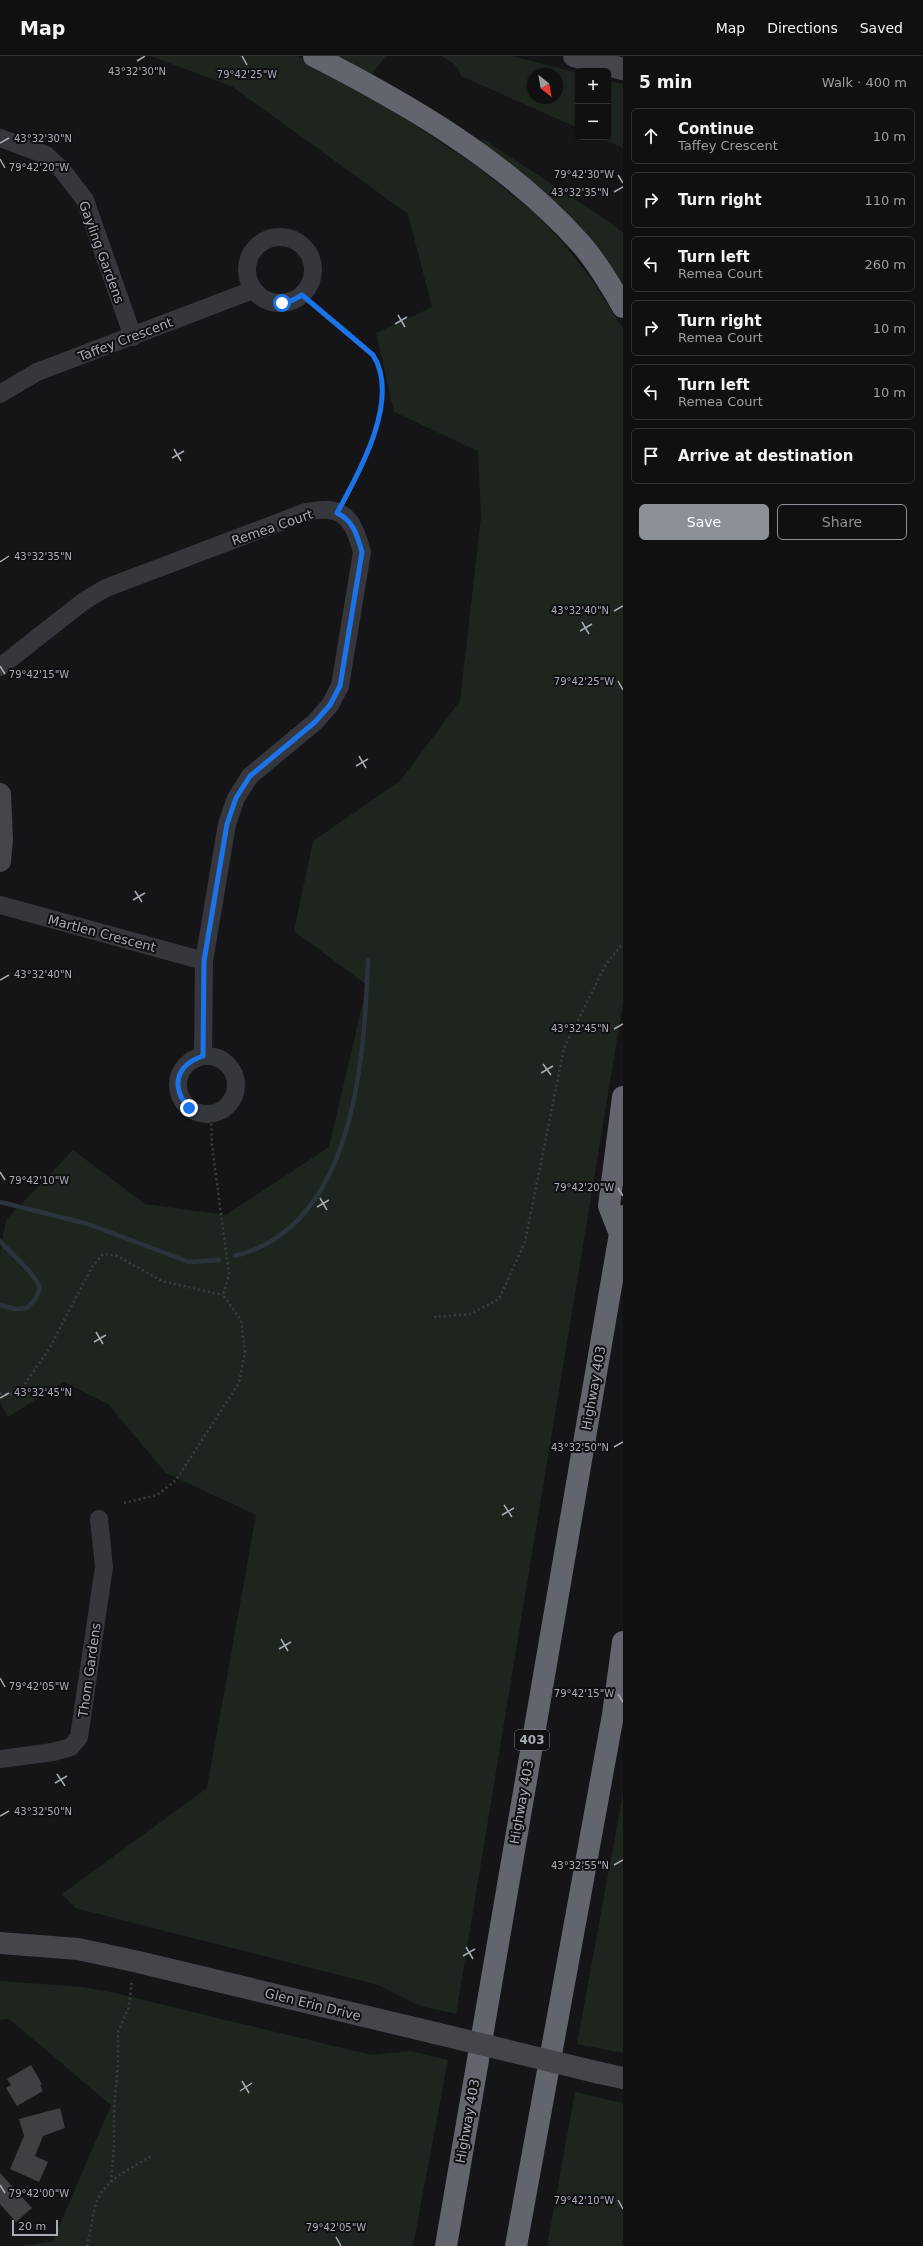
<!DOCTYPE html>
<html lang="en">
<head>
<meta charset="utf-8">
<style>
  body { margin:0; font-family:"DejaVu Sans",sans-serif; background:#19191a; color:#f1f3f6 }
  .controls { position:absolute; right:12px; top:12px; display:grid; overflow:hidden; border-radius:6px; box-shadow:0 1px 3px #0004 }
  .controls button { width:36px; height:36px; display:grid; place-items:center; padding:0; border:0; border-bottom:1px solid #303031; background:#101011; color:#f1f3f6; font:20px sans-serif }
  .compass { position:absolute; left:527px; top:12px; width:36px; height:36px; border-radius:50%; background:#101011; box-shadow:0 1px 3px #0004; rotate:149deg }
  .scale { position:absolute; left:12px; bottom:10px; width:46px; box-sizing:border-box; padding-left:4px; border:2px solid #a7acb7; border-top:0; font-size:11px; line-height:14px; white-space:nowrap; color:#a7acb7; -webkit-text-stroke:3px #101012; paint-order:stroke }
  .stop { position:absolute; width:12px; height:12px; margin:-9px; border:3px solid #1a73e8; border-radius:50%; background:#fff }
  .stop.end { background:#1a73e8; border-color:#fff; box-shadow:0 1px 4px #0008 }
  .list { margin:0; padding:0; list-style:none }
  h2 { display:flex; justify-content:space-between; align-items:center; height:52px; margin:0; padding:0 16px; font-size:17px }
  h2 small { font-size:13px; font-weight:400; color:#9c9d9f }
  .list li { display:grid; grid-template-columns:26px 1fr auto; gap:12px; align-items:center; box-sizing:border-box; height:56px; margin:0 8px 8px; padding:0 8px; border:1px solid #303031; border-radius:6px }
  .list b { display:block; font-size:15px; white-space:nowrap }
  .list p { margin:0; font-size:13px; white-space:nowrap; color:#9c9d9f }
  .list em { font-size:13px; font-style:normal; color:#9c9d9f }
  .actions { display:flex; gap:8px; padding:12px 16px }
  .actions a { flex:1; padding:9px 0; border:1px solid #8c9099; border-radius:6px; text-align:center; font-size:14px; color:#8c9099 }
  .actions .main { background:#8c9099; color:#fff }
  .icon { flex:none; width:22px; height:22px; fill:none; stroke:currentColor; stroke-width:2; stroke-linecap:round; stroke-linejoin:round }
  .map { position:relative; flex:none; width:623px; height:2190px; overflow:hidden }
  header { display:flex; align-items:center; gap:24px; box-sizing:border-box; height:56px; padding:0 20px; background:#101011; border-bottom:1px solid #303031 }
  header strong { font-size:19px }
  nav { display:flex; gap:22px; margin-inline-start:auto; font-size:14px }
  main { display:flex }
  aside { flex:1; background:#101011 }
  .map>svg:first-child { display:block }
</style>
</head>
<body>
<header>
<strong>Map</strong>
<nav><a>Map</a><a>Directions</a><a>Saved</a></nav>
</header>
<main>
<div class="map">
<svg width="623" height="2190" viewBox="0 0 623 2190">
  <rect width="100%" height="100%" fill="#151517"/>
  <!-- green -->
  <path fill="#1d251e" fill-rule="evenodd" d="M 151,0 L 297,0 L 368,38 L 475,109 L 535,157 L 563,187 L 593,225 L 623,273 L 623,947 L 456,1958 L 420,1950 L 378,1929 L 75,1852 L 62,1838 L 207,1732 L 256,1459 L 166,1417 L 108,1348 L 64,1326 L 8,1361 L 0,1346 L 0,1198 L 6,1164 L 73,1094 L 145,1148 L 226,1159 L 329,1091 L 367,929 L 294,875 L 313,785 L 400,725 L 460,645 L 481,461 L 478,395 L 394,356 L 376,277 L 432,251 L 408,158 L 233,31 Z
    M 337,0 L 386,0 L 372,18 Z
    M 441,0 L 511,0 L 578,17 L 578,72 L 461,20 C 459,9 450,5 441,0 ZM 533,18 L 557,18 L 557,42 L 533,42 Z
    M 608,25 L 623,28 L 623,92 L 598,81 L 608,81 Z
    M 483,83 L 611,167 L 623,177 L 623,233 L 480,87 Z
    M 623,1737 L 623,1997 L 577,1988 Z
    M 0,1925 L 84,1931 L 115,1937 L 371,1999 L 410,1995 L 448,2004 L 413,2190 L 21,2190 L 53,2185 L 111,2049 L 9,1963 L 0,1964 Z
    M 575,2036 L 623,2047 L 623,2190 L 547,2190 Z"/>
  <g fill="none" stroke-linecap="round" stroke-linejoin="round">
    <!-- stream -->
    <path stroke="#2b343b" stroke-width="4.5" d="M 0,1146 L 88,1168 L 189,1206 L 219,1204
      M 0,1185 C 12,1199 34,1216 40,1232 L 36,1242 L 27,1252 L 15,1253 L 0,1249
      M 235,1200 C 355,1170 364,1004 368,904"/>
  </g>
  <!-- building -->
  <path fill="#3f4044" d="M 31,2009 L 42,2028 L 40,2029 L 43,2035 L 17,2050 L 6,2032 L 11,2029 L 7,2023 Z
    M 60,2052 L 65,2072 L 43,2080 L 35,2100 L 48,2106 L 39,2126 L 10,2113 L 24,2080 L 19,2063 Z
    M 0,2117 L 32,2152 L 16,2166 L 0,2148 Z"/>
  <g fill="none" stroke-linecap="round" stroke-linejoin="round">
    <!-- path -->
    <path stroke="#3c3e43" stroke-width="2.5" stroke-dasharray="2 3" stroke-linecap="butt" d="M 302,239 C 317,250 374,293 379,308 C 393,350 365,405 345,442
      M 434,1261 L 470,1258 L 499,1243 L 525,1186 L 564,992 L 606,908 L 623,887
      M 0,1338 L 18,1338 L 49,1293 L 92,1211 L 103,1198 L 117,1200 L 162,1225 L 223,1239
      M 124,1447 L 157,1439 L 176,1424 L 239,1327 L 245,1296 L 241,1264 L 223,1239 L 229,1218 L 212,1090 L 211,1058
      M 111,2126 L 114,2092 L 114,2052 L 118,2008 L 118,1976 L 129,1951 L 132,1924
      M 87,2190 C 91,2176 92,2158 97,2145 C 106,2123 132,2112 151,2100"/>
    <!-- street -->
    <path stroke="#36373c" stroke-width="18" d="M 0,82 L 46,99 L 62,114 L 85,144 L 133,281
      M247 214a33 33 0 1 1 66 0a33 33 0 1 1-66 0Z
      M 0,338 L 37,316 L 253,234
      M 0,611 L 84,545 L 106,532 L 306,456 C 313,455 322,453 329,454 C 351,456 357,478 362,496 L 340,630 L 330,649 L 315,666 L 250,720 L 236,742 L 227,768 L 204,905 L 203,1000
      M 0,849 L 204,905
      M178 1029a29 29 0 1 1 58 0a29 29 0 1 1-58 0Z
      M 0,1703 L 53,1696 L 71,1691 L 79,1681 L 104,1511 L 99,1463"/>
    <!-- secondary -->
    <path stroke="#44464c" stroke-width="22" d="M 574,0 L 623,13
      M 0,738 L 2,783 L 0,805
      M 0,1887 L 78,1893 L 134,1905 L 435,1977
      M 600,2017 L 623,2022"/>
    <!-- highway -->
    <path stroke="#62656d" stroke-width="22" d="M 314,0 C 410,49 509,107 581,188 C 597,206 611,230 623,251
      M 620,1178 L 609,1150 L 623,1041
      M 446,2190 L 623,1160
      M 516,2190 L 613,1659 L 623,1586"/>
    <!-- secondary-bridge -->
    <path stroke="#44464c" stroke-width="22" d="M 435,1977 L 600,2017"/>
  </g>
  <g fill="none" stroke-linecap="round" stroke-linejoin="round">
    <!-- route -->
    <path stroke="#1a73e8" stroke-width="5" d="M 189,1052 C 170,1031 176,1009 203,1000 L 204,905 L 227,768 L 236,742 L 250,720 L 315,666 L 330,649 L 340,630 L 362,496 C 357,480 354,465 337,457 C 359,417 401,343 373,299 L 302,239 L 293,244 L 282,247"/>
  </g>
  <!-- ticks -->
  <path fill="none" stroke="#a7acb7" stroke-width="1.5" d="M 242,0 L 247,9M 137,5 L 145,0M 0,87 L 9,82M 0,103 L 5,112M 618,119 L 623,127M 614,136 L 623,131M 398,259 L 405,271M 395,268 L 407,261M 174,393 L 181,405M 172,402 L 184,395M 0,506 L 9,500M 614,555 L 623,550M 582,566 L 589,578M 580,575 L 592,568M 0,610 L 5,618M 618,625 L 623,634M 359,700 L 366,712M 356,710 L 368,703M 135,835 L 142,846M 133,844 L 145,837M 0,924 L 9,919M 614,973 L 623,968M 543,1008 L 551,1019M 541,1017 L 553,1010M 0,1116 L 5,1124M 618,1132 L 623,1140M 320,1142 L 327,1154M 317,1151 L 329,1144M 96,1276 L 103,1288M 94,1286 L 106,1279M 0,1342 L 9,1337M 614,1391 L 623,1386M 504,1449 L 512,1461M 502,1459 L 514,1452M 281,1583 L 288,1595M 279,1593 L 291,1586M 0,1622 L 5,1631M 618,1638 L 623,1646M 57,1718 L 65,1730M 55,1727 L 67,1720M 0,1760 L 9,1755M 614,1809 L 623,1804M 466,1891 L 473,1903M 463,1900 L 475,1893M 242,2025 L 249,2037M 240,2035 L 252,2027M 0,2129 L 5,2137M 618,2144 L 623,2153M 336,2181 L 341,2190"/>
  <g text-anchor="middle" stroke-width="4" stroke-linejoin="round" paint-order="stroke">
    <!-- shield labels -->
    <rect fill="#101012" stroke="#7a7d86" stroke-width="1" x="515" y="1674" width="34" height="20" rx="3"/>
    <g font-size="12" font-weight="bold" fill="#a7acb7">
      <text x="532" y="1688">403</text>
    </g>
    <!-- street labels -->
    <g font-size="13" fill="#a7acb7" stroke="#101012">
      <text transform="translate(102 196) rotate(70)" y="5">Gayling Gardens</text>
      <text transform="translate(125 283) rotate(-21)" y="5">Taffey Crescent</text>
      <text transform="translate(272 471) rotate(-19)" y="5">Remea Court</text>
      <text transform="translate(102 877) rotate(15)" y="5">Martlen Crescent</text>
      <text transform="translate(593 1332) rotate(-80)" y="5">Highway 403</text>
      <text transform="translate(89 1614) rotate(-82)" y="5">Thom Gardens</text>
      <text transform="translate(521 1746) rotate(-80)" y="5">Highway 403</text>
      <text transform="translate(313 1948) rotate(14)" y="5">Glen Erin Drive</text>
      <text transform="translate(467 2065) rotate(-80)" y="5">Highway 403</text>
    </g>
  </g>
  <g font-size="10" text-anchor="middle" fill="#a7acb7" stroke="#101012" stroke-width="4" stroke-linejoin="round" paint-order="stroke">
    <text x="137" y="19">43°32'30"N</text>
    <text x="247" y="22">79°42'25"W</text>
    <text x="43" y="86">43°32'30"N</text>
    <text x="39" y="115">79°42'20"W</text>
    <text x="584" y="122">79°42'30"W</text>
    <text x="580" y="140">43°32'35"N</text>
    <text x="43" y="504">43°32'35"N</text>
    <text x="580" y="558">43°32'40"N</text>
    <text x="39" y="622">79°42'15"W</text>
    <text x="584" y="629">79°42'25"W</text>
    <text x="43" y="922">43°32'40"N</text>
    <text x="580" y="976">43°32'45"N</text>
    <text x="39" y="1128">79°42'10"W</text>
    <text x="584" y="1135">79°42'20"W</text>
    <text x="43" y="1340">43°32'45"N</text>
    <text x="580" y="1395">43°32'50"N</text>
    <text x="39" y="1634">79°42'05"W</text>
    <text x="584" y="1641">79°42'15"W</text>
    <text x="43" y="1759">43°32'50"N</text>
    <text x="580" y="1813">43°32'55"N</text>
    <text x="39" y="2141">79°42'00"W</text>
    <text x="584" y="2148">79°42'10"W</text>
    <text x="336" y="2175">79°42'05"W</text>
  </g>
</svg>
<div class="controls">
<button>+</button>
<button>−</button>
</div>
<svg class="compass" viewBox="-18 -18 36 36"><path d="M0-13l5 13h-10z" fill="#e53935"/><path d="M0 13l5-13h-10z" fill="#9c9d9f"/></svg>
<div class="scale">20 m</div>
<div class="stop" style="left:282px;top:247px"></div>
<div class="stop end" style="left:189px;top:1052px"></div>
</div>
<aside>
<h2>5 min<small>Walk · 400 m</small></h2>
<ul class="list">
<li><svg class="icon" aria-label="ahead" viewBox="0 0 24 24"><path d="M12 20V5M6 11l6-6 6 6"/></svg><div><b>Continue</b><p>Taffey Crescent</p></div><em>10 m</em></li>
<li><svg class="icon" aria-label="right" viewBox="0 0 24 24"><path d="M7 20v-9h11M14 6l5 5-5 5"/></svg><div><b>Turn right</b></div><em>110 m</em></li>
<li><svg class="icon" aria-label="left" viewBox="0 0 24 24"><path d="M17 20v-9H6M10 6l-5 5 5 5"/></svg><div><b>Turn left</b><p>Remea Court</p></div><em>260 m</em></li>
<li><svg class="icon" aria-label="right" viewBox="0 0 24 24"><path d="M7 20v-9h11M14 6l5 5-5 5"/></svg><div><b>Turn right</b><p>Remea Court</p></div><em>10 m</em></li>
<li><svg class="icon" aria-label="left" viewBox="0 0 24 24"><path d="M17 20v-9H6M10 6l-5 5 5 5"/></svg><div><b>Turn left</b><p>Remea Court</p></div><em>10 m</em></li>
<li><svg class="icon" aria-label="arrive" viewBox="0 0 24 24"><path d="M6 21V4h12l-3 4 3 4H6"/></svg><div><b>Arrive at destination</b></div></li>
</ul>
<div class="actions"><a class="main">Save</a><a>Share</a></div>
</aside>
</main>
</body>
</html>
